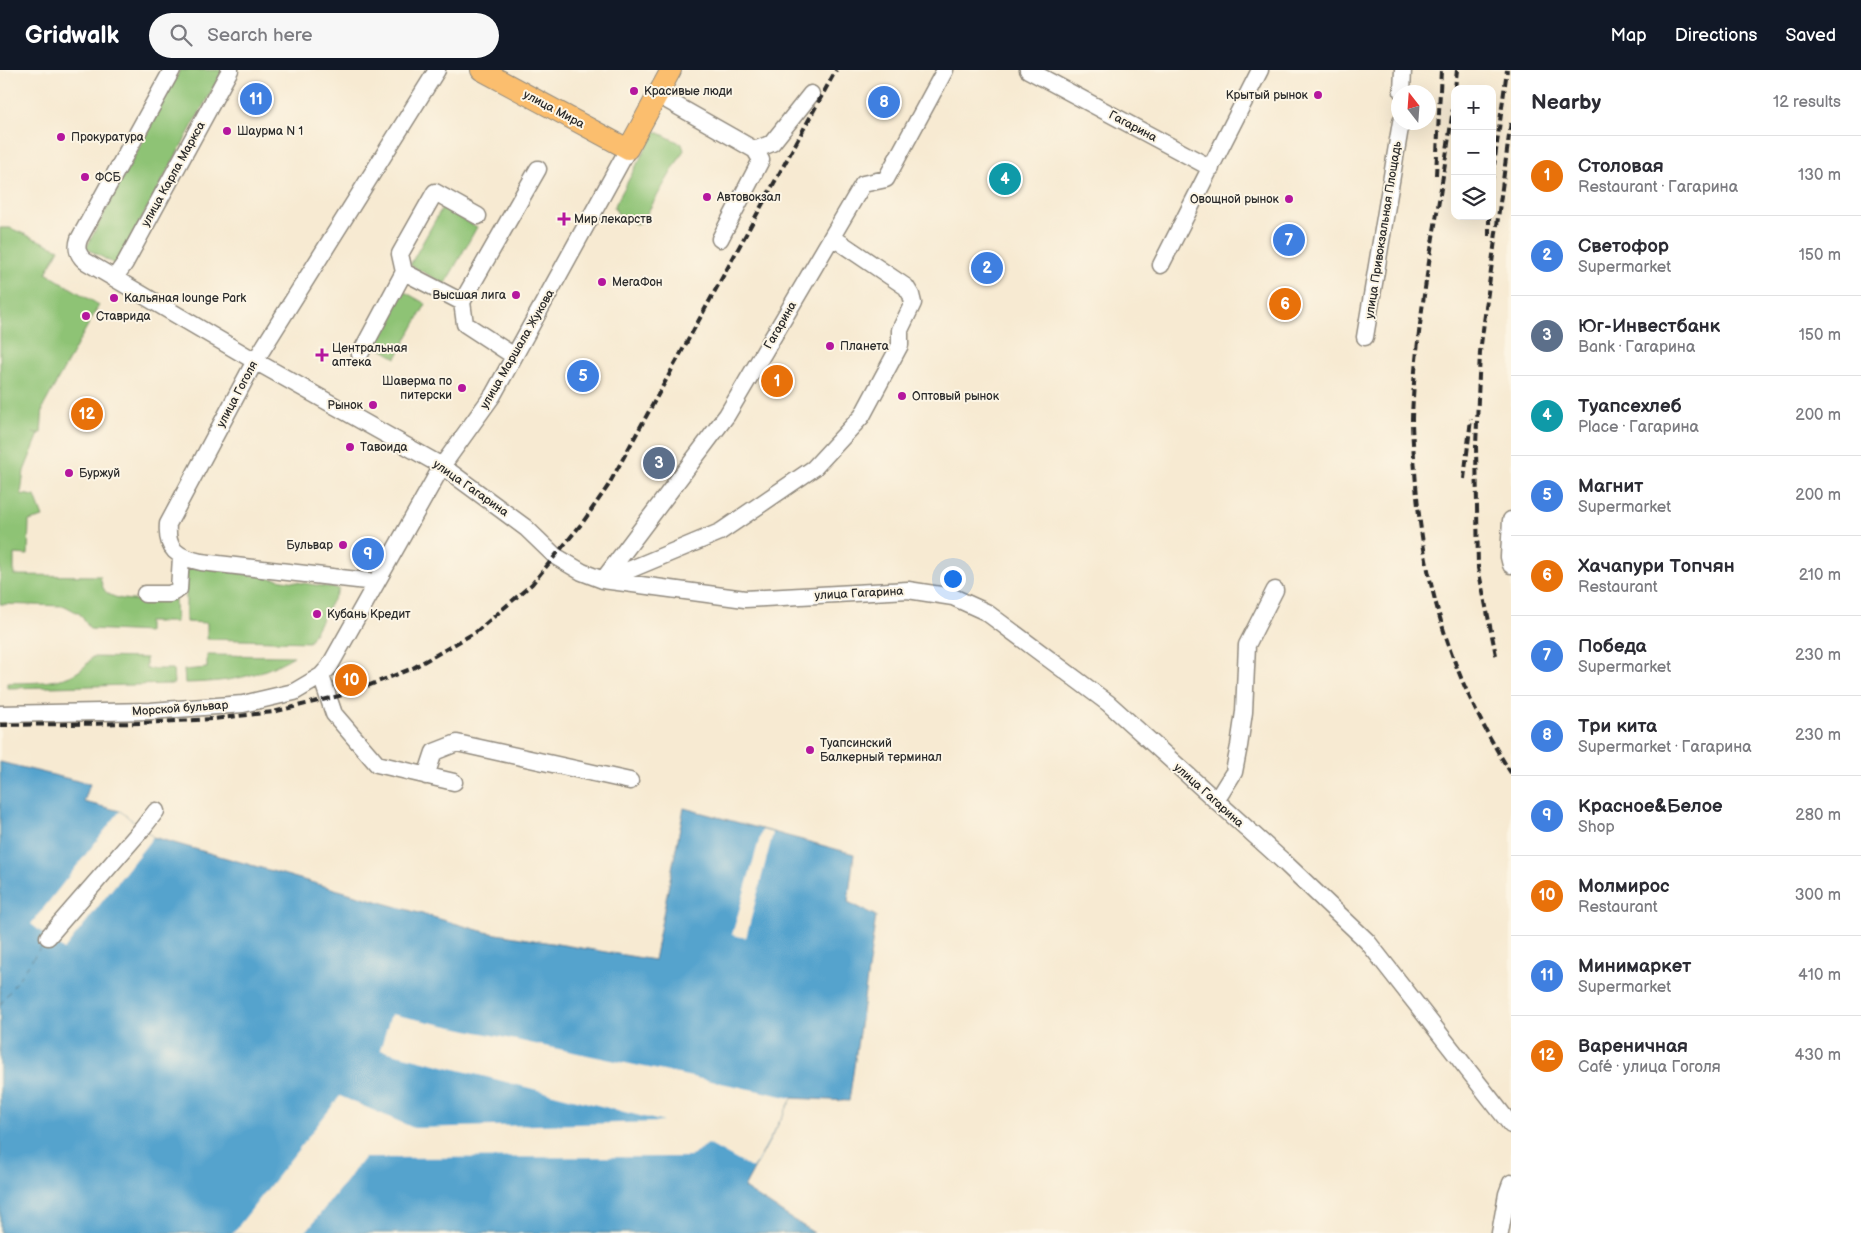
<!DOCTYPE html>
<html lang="en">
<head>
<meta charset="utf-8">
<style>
  body { margin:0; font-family:"Balsamiq Sans",sans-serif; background:#f7f7f7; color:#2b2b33 }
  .controls { position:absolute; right:15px; top:15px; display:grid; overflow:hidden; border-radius:10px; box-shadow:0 5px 20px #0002 }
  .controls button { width:45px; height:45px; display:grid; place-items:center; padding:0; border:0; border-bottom:1px solid #e1e1e2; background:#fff; color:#2b2b33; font:25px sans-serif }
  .compass { position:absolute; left:1391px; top:15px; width:45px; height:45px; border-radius:50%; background:#fff; box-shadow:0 5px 20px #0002; rotate:343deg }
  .you { position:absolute; left:952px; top:508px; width:18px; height:18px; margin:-12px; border:4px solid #fff; border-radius:50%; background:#1a73e8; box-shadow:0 0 0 8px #1a73e833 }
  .badge { display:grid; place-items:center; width:32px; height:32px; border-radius:50%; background:#111827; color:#fff; font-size:16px; font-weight:700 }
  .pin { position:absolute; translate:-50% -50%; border:2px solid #fff; box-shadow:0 1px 5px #0006 }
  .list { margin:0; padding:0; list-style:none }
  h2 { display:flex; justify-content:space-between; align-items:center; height:65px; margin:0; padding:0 20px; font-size:21px }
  h2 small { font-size:16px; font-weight:400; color:#7c7c81 }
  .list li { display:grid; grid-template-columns:32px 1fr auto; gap:15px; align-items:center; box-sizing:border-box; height:80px; padding:0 20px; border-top:1px solid #e1e1e2 }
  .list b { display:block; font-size:19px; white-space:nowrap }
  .list p { margin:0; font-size:16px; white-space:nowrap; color:#7c7c81 }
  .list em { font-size:16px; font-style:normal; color:#7c7c81 }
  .icon { flex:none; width:28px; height:28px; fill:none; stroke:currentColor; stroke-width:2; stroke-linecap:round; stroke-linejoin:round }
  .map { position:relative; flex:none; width:1511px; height:1163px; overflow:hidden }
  header { display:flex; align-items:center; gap:30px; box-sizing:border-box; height:70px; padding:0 25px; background:#111827; color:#fff }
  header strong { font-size:24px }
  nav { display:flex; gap:28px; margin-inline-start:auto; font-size:18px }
  .search { width:350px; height:45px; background:#f7f7f7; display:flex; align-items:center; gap:12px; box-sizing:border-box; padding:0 18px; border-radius:28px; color:#7c7c81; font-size:19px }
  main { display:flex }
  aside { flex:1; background:#fff }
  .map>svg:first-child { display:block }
</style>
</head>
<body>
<header>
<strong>Gridwalk</strong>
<div class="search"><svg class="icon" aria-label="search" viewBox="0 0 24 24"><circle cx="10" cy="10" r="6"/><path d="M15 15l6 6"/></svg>Search here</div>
<nav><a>Map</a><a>Directions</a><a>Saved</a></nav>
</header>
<main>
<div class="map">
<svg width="1511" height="1163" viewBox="0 0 1511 1163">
  <rect width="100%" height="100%" fill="#fcf5e5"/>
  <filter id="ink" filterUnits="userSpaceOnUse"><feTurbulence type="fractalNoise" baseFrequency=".02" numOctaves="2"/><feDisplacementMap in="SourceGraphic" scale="10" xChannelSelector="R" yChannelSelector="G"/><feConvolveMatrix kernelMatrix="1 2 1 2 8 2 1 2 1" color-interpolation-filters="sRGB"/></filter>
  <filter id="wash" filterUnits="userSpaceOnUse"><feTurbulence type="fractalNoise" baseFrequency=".0096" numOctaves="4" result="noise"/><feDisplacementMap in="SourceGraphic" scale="20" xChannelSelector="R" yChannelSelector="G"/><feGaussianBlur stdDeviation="1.12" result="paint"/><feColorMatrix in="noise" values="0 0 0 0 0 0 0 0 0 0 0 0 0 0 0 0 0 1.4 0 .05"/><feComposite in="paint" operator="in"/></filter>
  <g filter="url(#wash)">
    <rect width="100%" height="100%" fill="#f7ead2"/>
    <!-- green -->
    <path fill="#8ec375" stroke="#5c7750" d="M 180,0 L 223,0 L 116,195 L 86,178 Z
      M 655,61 L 682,74 L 684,80 L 642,152 L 636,154 L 618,144 L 614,137 Z
      M 442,138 L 477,157 L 445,214 L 410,195 Z
      M 0,158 L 10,158 L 59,179 L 46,203 L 99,235 L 43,337 L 41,363 L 33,363 L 39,364 L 24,401 L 21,424 L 35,426 L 43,447 L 29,451 L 28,485 L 14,484 L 14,505 L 100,506 C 101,511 102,517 105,521 C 118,535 157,529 175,529 L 176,552 L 148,552 L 148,562 L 90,559 L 80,544 L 65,536 L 0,534 Z
      M 403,221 L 426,234 L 396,288 L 374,275 Z
      M 186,495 L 335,518 L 339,519 L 309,572 L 207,569 L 207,553 L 186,552 Z
      M 207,585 L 294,586 C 257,608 227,612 185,613 L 184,600 L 207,598 Z
      M 92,587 L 146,588 L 146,599 L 173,599 L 174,614 L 7,618 L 7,613 C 36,612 75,616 92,587 Z"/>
    <!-- water -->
    <path fill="#54a3cd" stroke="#40677c" d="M 0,692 L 90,714 L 84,732 L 120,741 L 153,767 L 485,862 L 654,890 L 684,738 L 854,784 L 848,832 L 876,846 L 849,1031 L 792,1028 L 744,1118 L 814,1163 L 0,1163 Z"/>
    <!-- pier -->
    <path fill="#f7ead2" d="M 120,741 L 153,767 L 64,880 L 31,854 Z
      M 762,760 L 773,763 L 746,868 L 732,865 Z
      M 391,944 L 792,1028 L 753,1099 L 708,1074 L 690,1087 L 364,1088 L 305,1163 L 233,1163 L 340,1026 L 414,1058 L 664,1052 L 380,980 Z"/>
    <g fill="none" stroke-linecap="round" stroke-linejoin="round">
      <!-- ferry -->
      <path stroke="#3b5b6c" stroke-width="1" stroke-dasharray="6 5" stroke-linecap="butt" d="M 0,935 L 43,874"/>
    </g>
  </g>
  <g filter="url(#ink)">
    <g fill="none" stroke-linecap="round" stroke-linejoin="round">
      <defs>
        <path id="minor" d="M 172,0 L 79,169 C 76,178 77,184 85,191 L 255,291 L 442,396 L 526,458 L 555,486 L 582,502 L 603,510 L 745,529 L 908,520 L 953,527 L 986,542 L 1108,633 L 1283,791 L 1367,871 L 1511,1055
          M 1028,0 L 1211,98
          M 1402,22 L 1403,0
          M 658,25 L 755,80 L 772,73 L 811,24
          M 720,169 L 761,90 L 755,80
          M 1161,195 L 1260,0
          M 404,202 L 400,184 L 435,122 L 478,146
          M 115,207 L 125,193 L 230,0
          M 462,232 L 538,99
          M 1365,267 L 1401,52
          M 360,284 L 404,202 L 462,232 L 465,254 L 514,286
          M 1511,450 L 1509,487 L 1511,495
          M 603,510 L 727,345 L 863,114 L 886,109 L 945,0
          M 605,510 L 720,462 L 814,398 L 862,346 L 900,275 L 900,260 L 913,233 L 911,225 L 906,217 L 832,167
          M 375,512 L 201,492 C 177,487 166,480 168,454 L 255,291 L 437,0
          M 145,524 L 170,524 L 179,519 L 181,487
          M 321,606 L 334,644 L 377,694 L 454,712
          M 0,644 L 151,641 L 243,634 L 294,622 L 321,606 L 329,597 L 442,396 L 493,325 L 628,79
          M 426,706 L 434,682 L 457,673 L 630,711
          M 1216,731 L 1234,702 L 1239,676 L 1244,642 L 1247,575 L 1275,520
          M 48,867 L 142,759 L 156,741
          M 1500,1163 L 1507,1124 L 1511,1113"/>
        <path id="major" d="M 481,0 L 628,79 L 671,0"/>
      </defs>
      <!-- minor casing -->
      <use href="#minor" stroke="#918a7e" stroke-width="19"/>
      <!-- major casing -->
      <use href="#major" stroke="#918a7e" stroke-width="22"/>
      <!-- minor -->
      <use href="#minor" stroke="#fff" stroke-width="16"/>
      <!-- major -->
      <use href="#major" stroke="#fbbe6e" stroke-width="20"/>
      <!-- rail -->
      <path stroke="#2b2b2b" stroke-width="4" stroke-dasharray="8 4" stroke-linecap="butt" d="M 1455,19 L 1457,0
        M 1455,22 C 1442,131 1416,239 1412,348 C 1412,366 1414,384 1415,401 C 1422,512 1451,609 1511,703
        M 1436,105 L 1441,0
        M 1492,110 L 1507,0
        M 1489,166 L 1489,146
        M 1464,409 L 1471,349
        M 1496,585 L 1478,498 L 1476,376 L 1480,282 L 1511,51
        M 0,655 L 141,653 L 213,649 L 273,642 L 347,624 L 413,598 L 476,562 L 532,514 L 583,452 L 608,416 L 836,0"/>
    </g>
  </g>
  <!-- markers -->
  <g fill="#b5179e" stroke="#fcf5e5" stroke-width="2">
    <circle cx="634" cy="21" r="5"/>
    <circle cx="1318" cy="25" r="5"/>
    <circle cx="227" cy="61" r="5"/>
    <circle cx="61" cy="67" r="5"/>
    <circle cx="85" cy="107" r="5"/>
    <circle cx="707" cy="127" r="5"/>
    <circle cx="1289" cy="129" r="5"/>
    <path d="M561.5 141.5h5v5h5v5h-5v5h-5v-5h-5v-5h5z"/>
    <circle cx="602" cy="212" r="5"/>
    <circle cx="516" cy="225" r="5"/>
    <circle cx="114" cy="228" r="5"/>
    <circle cx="86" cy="246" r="5"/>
    <circle cx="830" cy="276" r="5"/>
    <path d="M319.5 277.5h5v5h5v5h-5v5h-5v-5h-5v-5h5z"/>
    <circle cx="462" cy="318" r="5"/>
    <circle cx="902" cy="326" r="5"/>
    <circle cx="373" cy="335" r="5"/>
    <circle cx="350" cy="377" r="5"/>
    <circle cx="69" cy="403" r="5"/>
    <circle cx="343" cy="475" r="5"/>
    <circle cx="317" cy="544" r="5"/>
    <circle cx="810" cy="680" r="5"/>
  </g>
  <g text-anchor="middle" stroke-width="4" stroke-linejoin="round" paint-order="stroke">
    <!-- poi labels -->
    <g font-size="12" fill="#2b2b2b" stroke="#fcf5e5" text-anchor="start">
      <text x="644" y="25">Красивые люди</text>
      <text x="1308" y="29" text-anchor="end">Крытый рынок</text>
      <text x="237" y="65">Шаурма N 1</text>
      <text x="71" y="71">Прокуратура</text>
      <text x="95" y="111">ФСБ</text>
      <text x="717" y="131">Автовокзал</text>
      <text x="1279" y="133" text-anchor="end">Овощной рынок</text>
      <text x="574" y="153">Мир лекарств</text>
      <text x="612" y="216">МегаФон</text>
      <text x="506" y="229" text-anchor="end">Высшая лига</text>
      <text x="124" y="232">Кальяная lounge Park</text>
      <text x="96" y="250">Ставрида</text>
      <text x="840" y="280">Планета</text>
      <text x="332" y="282">Центральная<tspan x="332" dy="14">аптека</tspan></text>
      <text x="452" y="315" text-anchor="end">Шаверма по<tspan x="452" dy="14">питерски</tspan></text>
      <text x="912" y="330">Оптовый рынок</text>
      <text x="363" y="339" text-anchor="end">Рынок</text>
      <text x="360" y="381">Тавоида</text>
      <text x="79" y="407">Буржуй</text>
      <text x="333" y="479" text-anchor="end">Бульвар</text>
      <text x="327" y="548">Кубань Кредит</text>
      <text x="820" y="677">Туапсинский<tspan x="820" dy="14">Балкерный терминал</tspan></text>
    </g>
    <!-- street labels -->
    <g font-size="12" fill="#2b2b2b" stroke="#fcf5e5">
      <text transform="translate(554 39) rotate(28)" y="4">улица Мира</text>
      <text transform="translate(1133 56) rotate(28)" y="4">Гагарина</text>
      <text transform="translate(173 104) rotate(-61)" y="4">улица Карла Маркса</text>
      <text transform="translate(1383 160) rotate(-81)" y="4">улица Привокзальная Площадь</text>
      <text transform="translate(780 255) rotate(-60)" y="4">Гагарина</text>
      <text transform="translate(517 279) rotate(-60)" y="4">улица Маршала Жукова</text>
      <text transform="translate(237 324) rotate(-62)" y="4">улица Гоголя</text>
      <text transform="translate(471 418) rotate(35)" y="4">улица Гагарина</text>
      <text transform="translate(859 523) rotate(-3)" y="4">улица Гагарина</text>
      <text transform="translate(180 638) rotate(-4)" y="4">Морской бульвар</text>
      <text transform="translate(1209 725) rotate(42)" y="4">улица Гагарина</text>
    </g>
  </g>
</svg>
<div class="controls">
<button>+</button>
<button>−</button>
<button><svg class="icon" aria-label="layers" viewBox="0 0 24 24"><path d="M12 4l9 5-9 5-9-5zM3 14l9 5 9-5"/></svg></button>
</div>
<svg class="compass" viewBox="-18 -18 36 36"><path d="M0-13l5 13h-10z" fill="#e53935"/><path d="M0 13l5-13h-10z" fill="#7c7c81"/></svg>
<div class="you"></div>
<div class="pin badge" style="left:777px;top:311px;background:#e8710a">1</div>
<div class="pin badge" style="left:987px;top:198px;background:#3f7fe0">2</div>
<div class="pin badge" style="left:659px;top:393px;background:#5c6f8a">3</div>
<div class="pin badge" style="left:1005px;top:109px;background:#0f9aa8">4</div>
<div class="pin badge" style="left:583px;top:306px;background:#3f7fe0">5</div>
<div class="pin badge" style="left:1285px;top:234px;background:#e8710a">6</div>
<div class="pin badge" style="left:1289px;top:170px;background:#3f7fe0">7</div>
<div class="pin badge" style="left:884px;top:32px;background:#3f7fe0">8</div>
<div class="pin badge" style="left:368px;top:484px;background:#3f7fe0">9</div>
<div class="pin badge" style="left:351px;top:610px;background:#e8710a">10</div>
<div class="pin badge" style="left:256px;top:29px;background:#3f7fe0">11</div>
<div class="pin badge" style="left:87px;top:344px;background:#e8710a">12</div>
</div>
<aside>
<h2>Nearby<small>12 results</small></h2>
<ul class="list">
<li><span class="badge" style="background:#e8710a">1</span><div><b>Столовая</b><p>Restaurant · Гагарина</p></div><em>130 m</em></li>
<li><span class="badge" style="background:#3f7fe0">2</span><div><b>Светофор</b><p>Supermarket</p></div><em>150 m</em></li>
<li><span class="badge" style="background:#5c6f8a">3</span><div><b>Юг-Инвестбанк</b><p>Bank · Гагарина</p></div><em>150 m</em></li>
<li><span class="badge" style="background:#0f9aa8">4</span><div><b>Туапсехлеб</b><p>Place · Гагарина</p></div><em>200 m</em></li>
<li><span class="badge" style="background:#3f7fe0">5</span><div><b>Магнит</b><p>Supermarket</p></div><em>200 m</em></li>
<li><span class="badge" style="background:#e8710a">6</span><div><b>Хачапури Топчян</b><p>Restaurant</p></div><em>210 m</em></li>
<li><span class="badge" style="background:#3f7fe0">7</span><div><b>Победа</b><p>Supermarket</p></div><em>230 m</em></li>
<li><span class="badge" style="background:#3f7fe0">8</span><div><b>Три кита</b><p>Supermarket · Гагарина</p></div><em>230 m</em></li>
<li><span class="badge" style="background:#3f7fe0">9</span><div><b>Красное&amp;Белое</b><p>Shop</p></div><em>280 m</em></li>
<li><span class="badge" style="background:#e8710a">10</span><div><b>Молмирос</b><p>Restaurant</p></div><em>300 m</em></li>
<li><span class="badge" style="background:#3f7fe0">11</span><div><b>Минимаркет</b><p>Supermarket</p></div><em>410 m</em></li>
<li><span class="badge" style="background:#e8710a">12</span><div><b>Вареничная</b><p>Café · улица Гоголя</p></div><em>430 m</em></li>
</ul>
</aside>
</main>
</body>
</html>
